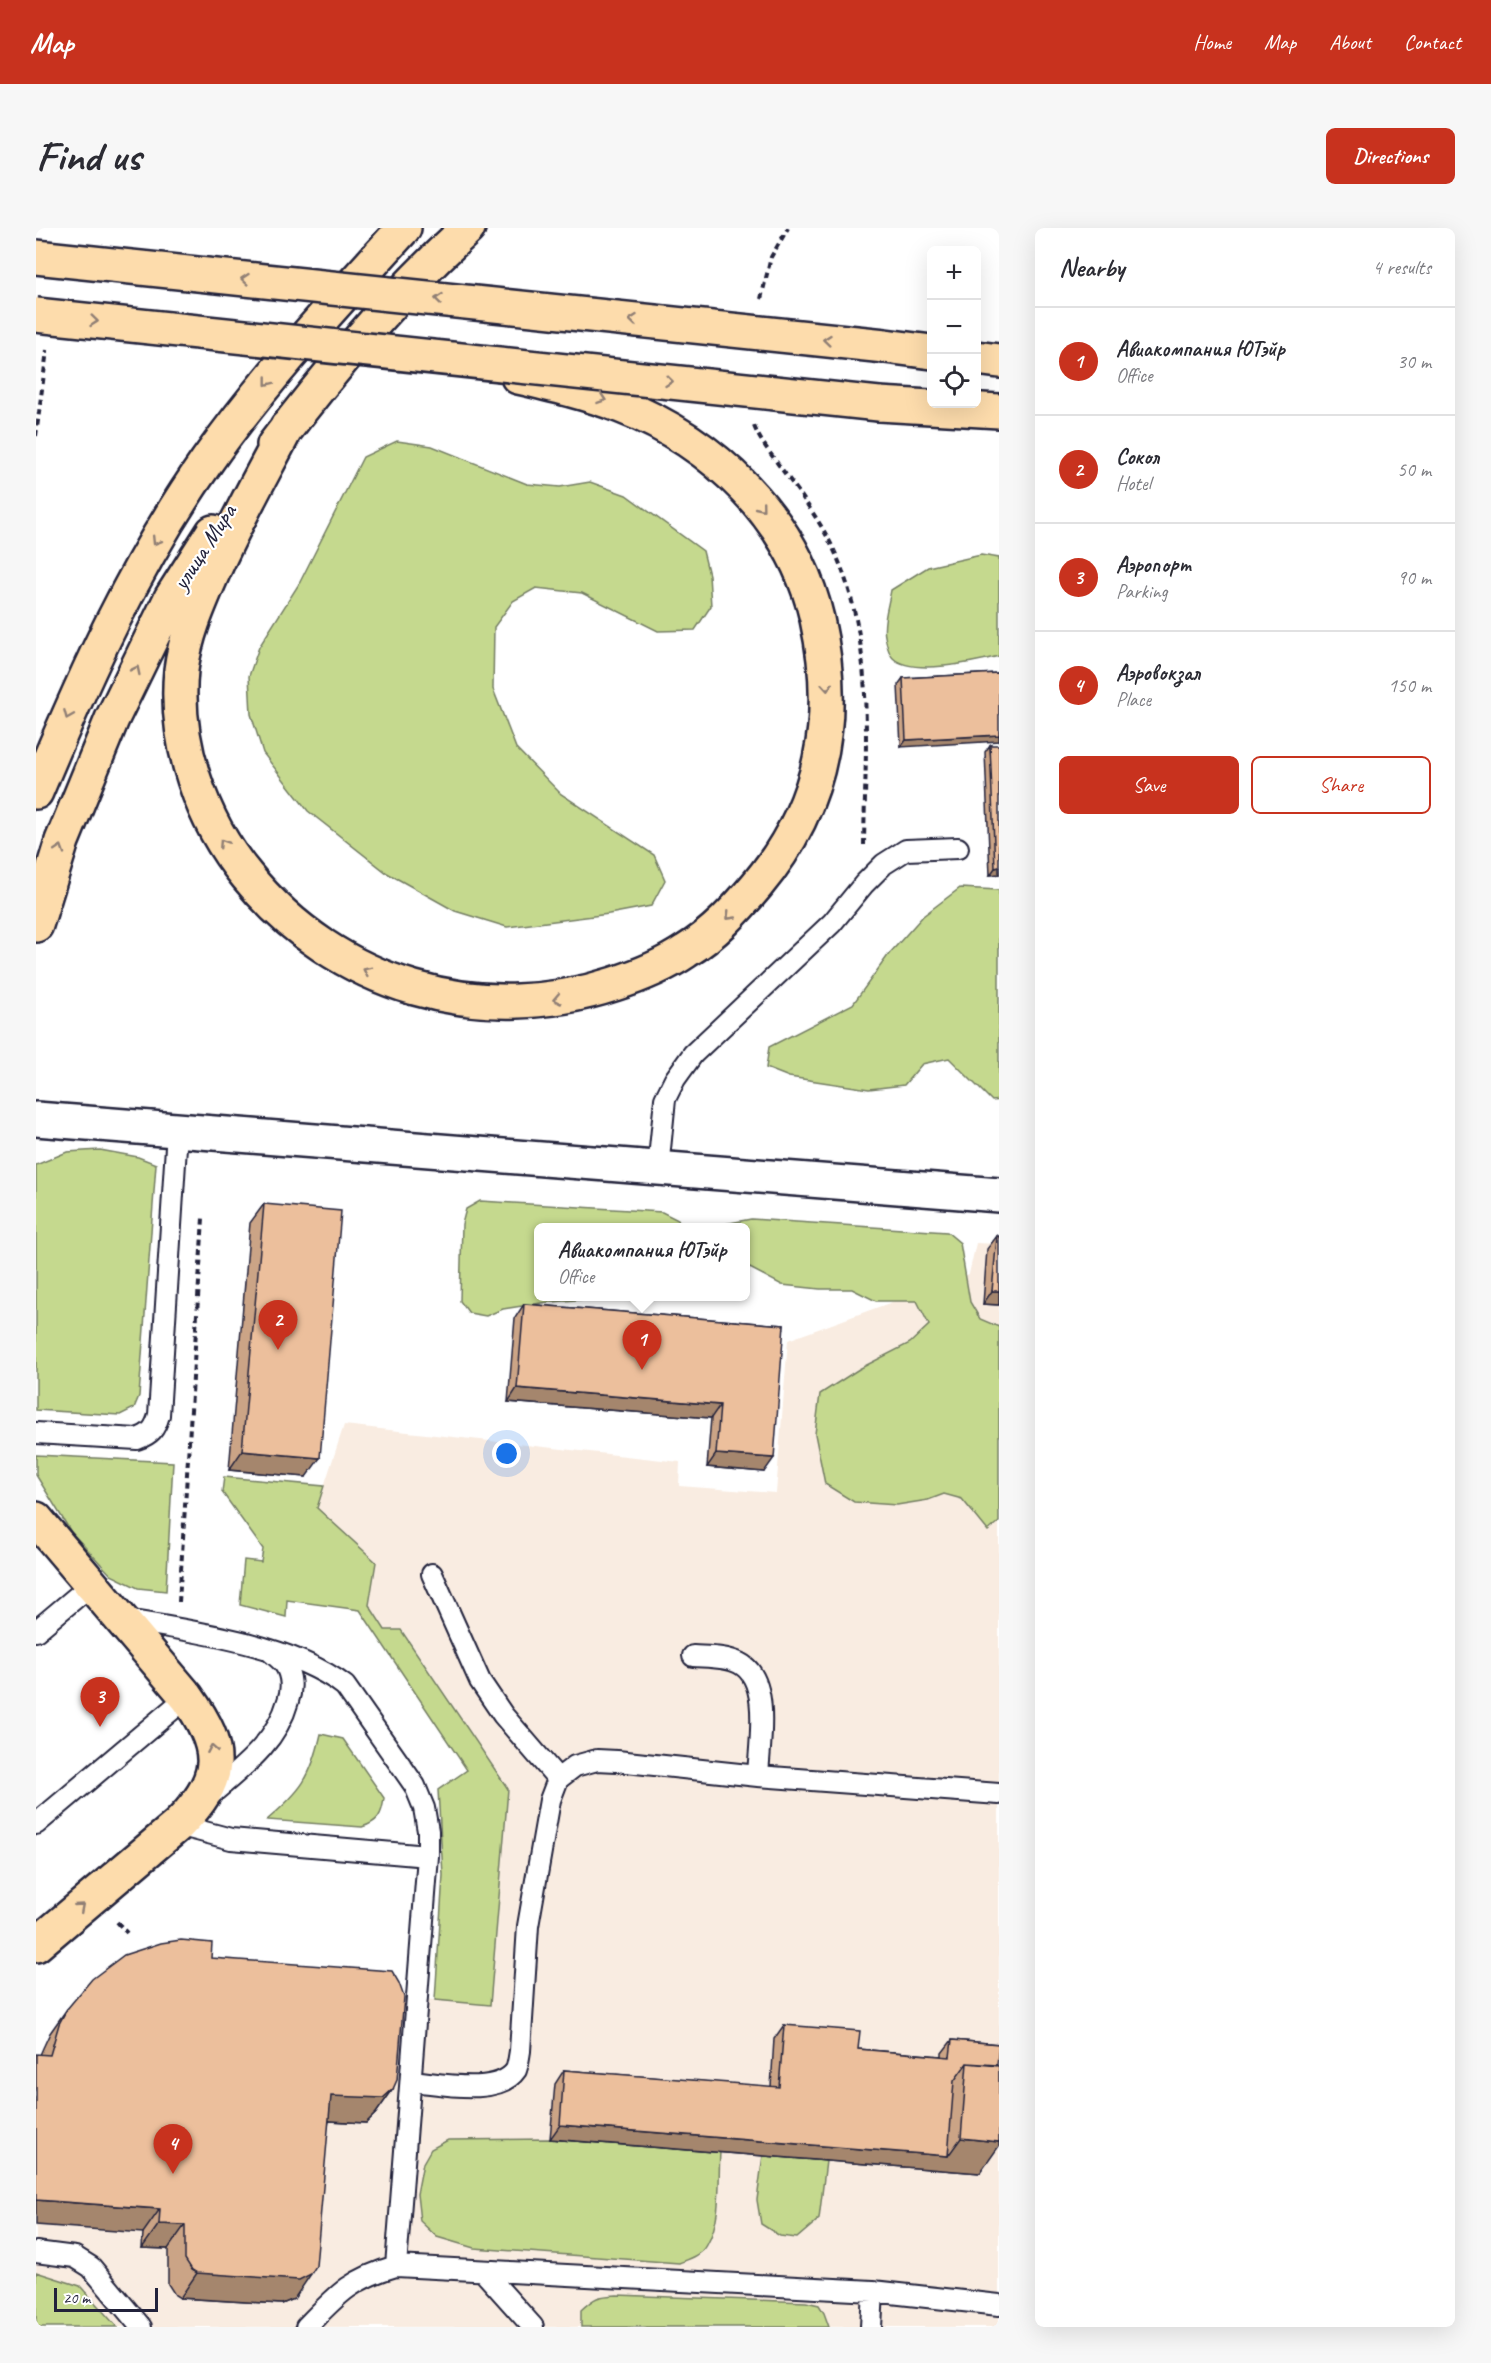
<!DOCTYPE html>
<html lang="en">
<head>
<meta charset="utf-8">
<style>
  body { margin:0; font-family:Caveat,sans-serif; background:#f7f7f7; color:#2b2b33 }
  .controls { position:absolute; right:18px; top:18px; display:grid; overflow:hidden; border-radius:9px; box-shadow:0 6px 24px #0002 }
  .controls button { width:54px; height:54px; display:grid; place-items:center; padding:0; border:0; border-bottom:2px solid #e1e1e2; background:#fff; color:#2b2b33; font:30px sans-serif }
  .scale { position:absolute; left:18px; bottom:15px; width:104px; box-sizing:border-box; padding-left:6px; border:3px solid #22223b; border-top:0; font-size:16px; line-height:21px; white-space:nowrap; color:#22223b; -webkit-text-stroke:4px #fff; paint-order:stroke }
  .you { position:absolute; left:471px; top:1226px; width:21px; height:21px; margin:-15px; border:4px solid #fff; border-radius:50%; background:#1a73e8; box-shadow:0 0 0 9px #1a73e833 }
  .badge { display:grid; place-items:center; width:39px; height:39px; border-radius:50%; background:#c8321e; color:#fff; font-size:20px; font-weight:700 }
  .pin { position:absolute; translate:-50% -50px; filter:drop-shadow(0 2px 3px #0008) }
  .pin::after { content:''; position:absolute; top:32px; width:21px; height:18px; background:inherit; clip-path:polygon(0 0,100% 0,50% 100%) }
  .popup { position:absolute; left:498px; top:995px; width:216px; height:78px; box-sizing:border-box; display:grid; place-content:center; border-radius:9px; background:#fff; filter:drop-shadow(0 2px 4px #0005); font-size:20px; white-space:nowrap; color:#7c7c81 }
  .popup b { font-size:22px; color:#2b2b33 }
  .popup::after { content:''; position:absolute; left:50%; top:100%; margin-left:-12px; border:12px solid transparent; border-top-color:#fff }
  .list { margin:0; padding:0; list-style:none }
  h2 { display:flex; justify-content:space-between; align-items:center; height:78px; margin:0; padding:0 24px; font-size:26px }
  h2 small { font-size:20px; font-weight:400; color:#7c7c81 }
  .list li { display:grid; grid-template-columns:39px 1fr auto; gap:18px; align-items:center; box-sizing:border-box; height:108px; padding:0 24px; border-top:2px solid #e1e1e2 }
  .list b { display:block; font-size:22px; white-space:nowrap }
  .list p { margin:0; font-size:20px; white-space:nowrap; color:#7c7c81 }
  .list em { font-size:20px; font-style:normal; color:#7c7c81 }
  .actions { display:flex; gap:12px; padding:18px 24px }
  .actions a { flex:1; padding:14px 0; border:2px solid #c8321e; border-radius:9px; text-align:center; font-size:21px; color:#c8321e }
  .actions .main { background:#c8321e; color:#fff }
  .icon { flex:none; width:33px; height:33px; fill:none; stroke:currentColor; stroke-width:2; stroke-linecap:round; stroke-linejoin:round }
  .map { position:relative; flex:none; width:963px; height:2099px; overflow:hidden; border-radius:9px }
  header { display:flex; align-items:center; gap:36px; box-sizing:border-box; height:84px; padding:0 30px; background:#c8321e; color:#fff }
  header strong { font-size:28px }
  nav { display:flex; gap:33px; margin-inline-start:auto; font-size:21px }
  .intro { display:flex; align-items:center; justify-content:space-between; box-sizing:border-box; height:144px; padding:0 36px }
  h1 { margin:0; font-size:42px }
  .button { padding:15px 27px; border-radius:9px; background:#c8321e; color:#fff; font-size:21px; font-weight:700 }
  main { display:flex; gap:36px; padding:0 36px }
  aside { flex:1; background:#fff; border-radius:9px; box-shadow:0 6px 24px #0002 }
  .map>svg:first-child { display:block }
</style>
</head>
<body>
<header>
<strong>Map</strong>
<nav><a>Home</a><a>Map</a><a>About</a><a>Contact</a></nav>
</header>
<div class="intro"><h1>Find us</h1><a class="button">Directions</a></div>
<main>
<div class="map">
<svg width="963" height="2099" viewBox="0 0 963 2099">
  <rect width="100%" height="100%" fill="#fff"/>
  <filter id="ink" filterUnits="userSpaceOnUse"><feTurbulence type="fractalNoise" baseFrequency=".0167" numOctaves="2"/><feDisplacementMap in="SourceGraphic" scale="12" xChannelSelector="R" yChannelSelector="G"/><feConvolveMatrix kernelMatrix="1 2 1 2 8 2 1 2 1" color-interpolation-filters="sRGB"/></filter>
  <g filter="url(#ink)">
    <!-- built -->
    <path fill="#f9ece1" d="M 940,1015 L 963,1016 L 963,2099 L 0,2099 L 0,1839 L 14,1805 L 39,1775 L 159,1754 L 454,1776 L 472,1561 L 366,1402 L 349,1402 L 333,1377 L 340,1334 L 281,1280 L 308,1197 L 644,1234 L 643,1258 L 740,1265 L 752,1112 L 933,1046 Z"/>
    <!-- green -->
    <path fill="#c5d98e" stroke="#747e64" stroke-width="1.5" d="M 361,213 L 396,218 L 491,256 L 524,259 L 554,254 L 590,267 L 667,323 L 673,347 L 675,378 L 659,402 L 622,403 L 546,365 L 500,360 L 477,373 L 458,399 L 457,461 L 480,520 L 525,566 L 618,627 L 629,652 L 615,678 L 573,686 L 471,699 L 419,683 L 351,645 L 272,583 L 227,525 L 215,486 L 213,448 L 223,419 L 263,356 L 327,229 Z
      M 945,327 L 963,330 L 963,428 C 940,434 875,448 857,430 C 853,426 850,415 849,408 C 846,395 853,375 855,362 L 892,339 Z
      M 924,660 L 963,662 L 963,872 L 956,873 L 913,830 L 886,836 L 868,857 L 833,861 L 753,849 L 730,840 L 733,819 L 817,776 L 853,726 L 887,688 Z
      M 64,922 L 102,929 L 120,936 L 103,1168 L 98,1180 L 84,1187 L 0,1182 L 0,937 L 31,924 Z
      M 444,973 L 626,984 L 642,992 L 645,999 L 502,1000 L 502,1068 L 559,1069 L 551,1071 L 505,1075 L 467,1081 L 450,1088 L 433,1085 L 424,1073 L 426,996 L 430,981 Z
      M 715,991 L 911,1004 L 924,1015 L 934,1074 L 944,1091 L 963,1099 L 963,1294 L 952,1303 L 926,1271 L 908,1266 L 892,1272 L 861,1277 L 818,1274 L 789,1256 L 779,1206 L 784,1166 L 823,1141 L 874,1115 L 893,1097 L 881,1073 L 840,1073 L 816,1061 L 784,1061 L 746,1057 L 710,1038 L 710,1000 L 688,999 L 689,996 Z
      M 0,1227 L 137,1234 L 130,1363 L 102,1360 L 75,1347 L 35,1304 L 0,1247 Z
      M 188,1249 L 288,1258 L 281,1280 L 340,1334 L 333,1377 L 349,1402 L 365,1402 L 472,1561 L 454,1777 L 399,1772 L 407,1647 L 402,1562 L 431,1542 L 324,1382 L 251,1372 L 250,1389 L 204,1377 L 208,1332 L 225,1334 L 227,1321 L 186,1264 Z
      M 285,1506 L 307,1511 L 348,1570 C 346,1587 342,1594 326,1599 L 231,1592 C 265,1563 275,1550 285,1506 Z
      M 514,1911 L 684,1924 C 682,1954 686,1991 671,2017 C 666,2027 653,2031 643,2035 L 438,2020 L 401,2009 L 384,1993 L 381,1966 L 387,1935 L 395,1921 L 412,1912 Z
      M 727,1927 L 790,1933 L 783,1991 L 761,2010 L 744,2008 L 725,1996 L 721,1972 Z
      M 0,2044 L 44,2058 L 81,2099 L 0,2099 Z
      M 581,2067 L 770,2074 L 783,2077 L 788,2085 L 793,2099 L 545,2099 L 545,2082 C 559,2069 562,2068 581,2067 Z"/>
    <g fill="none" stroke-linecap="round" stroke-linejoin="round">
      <defs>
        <path id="lane" d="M 622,941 L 629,871 L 639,851 L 657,826 L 796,695 L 828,656 L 848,636 L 870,622 L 922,620
          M 0,1205 L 101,1211 C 115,1206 119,1201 123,1187 L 141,903
          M 396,1346 L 444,1453 L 467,1487 L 522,1551
          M 84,1391 C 152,1402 255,1416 309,1458 L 379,1558 L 388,1580 L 392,1603 L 392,1628 L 360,2038
          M 0,1403 L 56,1356
          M 657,1428 C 671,1429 689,1428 703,1435 C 736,1451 723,1518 722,1548
          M 172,1569 C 204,1541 240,1516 252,1473 C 256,1462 256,1448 249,1437 C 246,1433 240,1428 235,1424
          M 0,1596 L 151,1469
          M 142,1597 L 195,1611 L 392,1628
          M 375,1853 C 402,1855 462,1869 480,1842 C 482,1837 483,1829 484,1823 L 492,1698 L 514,1572 L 522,1551 L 539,1538 L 561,1532 L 581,1533 L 722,1548 L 963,1566
          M 0,2024 L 39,2029 L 55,2039 L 105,2099
          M 447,2043 L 497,2099
          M 270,2099 C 302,2066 315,2051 360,2038 L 837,2063 L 963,2077
          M 835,2099 L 837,2063"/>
        <path id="street" d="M 0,891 L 963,967"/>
        <path id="primary" d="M 251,199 C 225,249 197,298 175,349 C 162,379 149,409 145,442 C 138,514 165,593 211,648 C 300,758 444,800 578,756 C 603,748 628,738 650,723 C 678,706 700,682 721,657 C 787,578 803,489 781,391 C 758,291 678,214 585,178 C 551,165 517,157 482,149
          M 238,217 C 296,140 360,66 432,0
          M 0,564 C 48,449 99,335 171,233 C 230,149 300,75 368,0
          M 0,697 L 26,613 L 76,491 L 135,370 L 177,304
          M 0,1291 L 151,1469 C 189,1522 188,1551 142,1597 L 0,1717"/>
        <path id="highway" d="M 849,118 L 896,124
          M 940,130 L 963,133
          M 843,176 L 963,183"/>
      </defs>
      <!-- lane casing -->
      <use href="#lane" stroke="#22223b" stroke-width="24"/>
      <!-- street casing -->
      <use href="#street" stroke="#22223b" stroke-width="38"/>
      <!-- primary casing -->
      <use href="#primary" stroke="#22223b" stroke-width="38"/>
      <!-- highway casing -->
      <use href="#highway" stroke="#22223b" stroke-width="38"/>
      <!-- path -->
      <path stroke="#22223b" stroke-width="4" stroke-dasharray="6 4.5" stroke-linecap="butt" d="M 725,71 L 735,29 L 752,0
        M 718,198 C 724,213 733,223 742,236 C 762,263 783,291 797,320 C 840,412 829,519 828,618
        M 0,208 L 11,122
        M 143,1374 L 167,990
        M 81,1694 L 91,1705"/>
      <!-- lane -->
      <use href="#lane" stroke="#fff" stroke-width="20"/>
      <!-- street -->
      <use href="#street" stroke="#fff" stroke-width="33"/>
      <!-- primary -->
      <use href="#primary" stroke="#fddcac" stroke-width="33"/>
      <!-- highway -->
      <use href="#highway" stroke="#fddcac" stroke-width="33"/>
      <defs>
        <path id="highway-bridge" d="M 0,29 L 849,118
          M 0,87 L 843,176"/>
      </defs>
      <!-- highway-bridge casing -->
      <use href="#highway-bridge" stroke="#22223b" stroke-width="38" stroke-linecap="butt"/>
      <!-- highway-bridge -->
      <use href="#highway-bridge" stroke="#fddcac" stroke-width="33"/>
    </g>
    <!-- wall -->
    <path fill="#cba486" stroke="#22223b" stroke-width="1.5" d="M 963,445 L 865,519 L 862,457 L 867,450 Z
      M 954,517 L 963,646 L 954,647 L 949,524 Z
      M 228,976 L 270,1249 L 193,1242 L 214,995 Z
      M 961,1008 L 963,1077 L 947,1076 L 951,1021 Z
      M 488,1076 L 748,1097 L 728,1244 L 671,1239 L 675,1190 L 472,1174 L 479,1090 Z
      M 175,1730 L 357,1861 L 340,1885 L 330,1895 L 293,1893 L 258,2071 L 246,2076 L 144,2070 L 139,2067 L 132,2056 L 132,2021 L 106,2020 L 107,2005 L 4,1827 L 7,1820 L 14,1805 L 31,1781 Z
      M 748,1797 L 822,1821 L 906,1828 L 906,1825 L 916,1812 L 963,1816 L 944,1945 L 514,1911 L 519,1856 L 528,1842 L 735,1859 L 738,1811 Z"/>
    <!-- shaded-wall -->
    <path fill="#a5866d" stroke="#22223b" stroke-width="1.5" d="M 963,507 L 963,513 L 865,519 L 870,512 Z
      M 963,639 L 963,646 L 954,647 L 959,640 Z
      M 956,1063 L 963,1063 L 963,1077 L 947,1076 Z
      M 481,1160 L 684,1177 L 675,1190 L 472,1174 Z
      M 206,1223 L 284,1230 L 270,1249 L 193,1242 Z
      M 680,1226 L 738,1230 L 728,1244 L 671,1239 Z
      M 357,1861 L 340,1885 L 330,1895 L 278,1892 L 295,1868 Z
      M 524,1897 L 912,1928 L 925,1910 L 963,1914 L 963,1918 L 944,1945 L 514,1911 Z
      M 0,1972 L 124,1981 L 107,2005 L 0,1997 Z
      M 123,1996 L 149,1997 L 132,2021 L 106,2020 Z
      M 161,2045 L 275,2046 L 258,2071 L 246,2076 L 144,2070 Z"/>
    <!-- building -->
    <path fill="#ecbf9c" stroke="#22223b" stroke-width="1.5" d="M 963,445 L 963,507 L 870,512 L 867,450 Z
      M 954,517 L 963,517 L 963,639 L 959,640 Z
      M 228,976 L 305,983 L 284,1230 L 206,1223 Z
      M 961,1008 L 963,1008 L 963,1063 L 956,1063 Z
      M 488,1076 L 748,1097 L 738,1230 L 680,1226 L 684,1177 L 481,1160 Z
      M 145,1712 L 176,1715 L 175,1730 L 356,1743 L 363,1755 L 368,1769 L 361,1852 L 357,1861 L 347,1870 L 295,1868 L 280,2038 L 275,2046 L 263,2052 L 161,2045 L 156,2042 L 149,2031 L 149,1997 L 123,1996 L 124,1981 L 0,1972 L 0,1826 L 14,1827 L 23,1796 L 31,1781 L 56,1751 L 88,1727 L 125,1715 Z
      M 748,1797 L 824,1803 L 822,1821 L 914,1829 L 916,1812 L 963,1816 L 961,1837 L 931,1835 L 918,1853 L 912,1928 L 524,1897 L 528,1842 L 743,1859 Z
      M 931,1835 L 963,1838 L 963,1914 L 925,1910 Z"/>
    <!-- one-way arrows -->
    <defs><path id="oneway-chevron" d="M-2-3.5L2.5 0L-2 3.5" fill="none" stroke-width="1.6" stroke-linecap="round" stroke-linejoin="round" transform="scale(1.5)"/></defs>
    <g stroke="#907f74">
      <use href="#oneway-chevron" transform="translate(209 51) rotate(-174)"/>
      <use href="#oneway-chevron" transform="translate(403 71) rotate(-174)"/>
      <use href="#oneway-chevron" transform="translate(597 92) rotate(-174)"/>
      <use href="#oneway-chevron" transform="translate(58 93) rotate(6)"/>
      <use href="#oneway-chevron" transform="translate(791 112) rotate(-174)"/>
      <use href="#oneway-chevron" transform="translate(633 153) rotate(6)"/>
      <use href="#oneway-chevron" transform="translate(232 154) rotate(128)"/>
      <use href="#oneway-chevron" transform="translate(566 171) rotate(19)"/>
      <use href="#oneway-chevron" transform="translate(725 279) rotate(51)"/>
      <use href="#oneway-chevron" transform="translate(120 313) rotate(122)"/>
      <use href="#oneway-chevron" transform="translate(100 442) rotate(-64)"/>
      <use href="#oneway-chevron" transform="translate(791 459) rotate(86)"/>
      <use href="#oneway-chevron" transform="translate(32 487) rotate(113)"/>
      <use href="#oneway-chevron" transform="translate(187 615) rotate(-123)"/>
      <use href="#oneway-chevron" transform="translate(24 621) rotate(-72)"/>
      <use href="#oneway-chevron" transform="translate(694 688) rotate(134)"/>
      <use href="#oneway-chevron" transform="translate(331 743) rotate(-154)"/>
      <use href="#oneway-chevron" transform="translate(521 771) rotate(169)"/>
      <use href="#oneway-chevron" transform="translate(176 1521) rotate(-100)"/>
      <use href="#oneway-chevron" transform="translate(44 1679) rotate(-41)"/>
    </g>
  </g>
  <g text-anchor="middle" stroke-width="4.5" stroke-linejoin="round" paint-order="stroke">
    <!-- street labels -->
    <g font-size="24" fill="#22223b" stroke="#fff">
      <text transform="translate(168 319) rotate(-57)" y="8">улица Мира</text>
    </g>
  </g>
</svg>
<div class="controls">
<button>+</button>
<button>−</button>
<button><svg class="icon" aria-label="locate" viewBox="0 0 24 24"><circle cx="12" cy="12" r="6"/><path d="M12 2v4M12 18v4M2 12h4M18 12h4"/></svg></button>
</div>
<div class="scale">20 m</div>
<div class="you"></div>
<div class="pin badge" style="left:606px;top:1142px">1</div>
<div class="popup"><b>Авиакомпания ЮТэйр</b>Office</div>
<div class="pin badge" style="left:242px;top:1122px">2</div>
<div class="pin badge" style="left:64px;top:1499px">3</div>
<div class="pin badge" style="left:137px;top:1946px">4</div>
</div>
<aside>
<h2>Nearby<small>4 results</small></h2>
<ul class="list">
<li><span class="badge">1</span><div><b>Авиакомпания ЮТэйр</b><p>Office</p></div><em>30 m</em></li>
<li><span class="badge">2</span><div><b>Сокол</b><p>Hotel</p></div><em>50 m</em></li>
<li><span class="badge">3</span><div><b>Аэропорт</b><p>Parking</p></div><em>90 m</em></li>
<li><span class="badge">4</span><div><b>Аэровокзал</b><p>Place</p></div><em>150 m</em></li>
</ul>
<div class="actions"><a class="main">Save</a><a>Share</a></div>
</aside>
</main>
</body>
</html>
